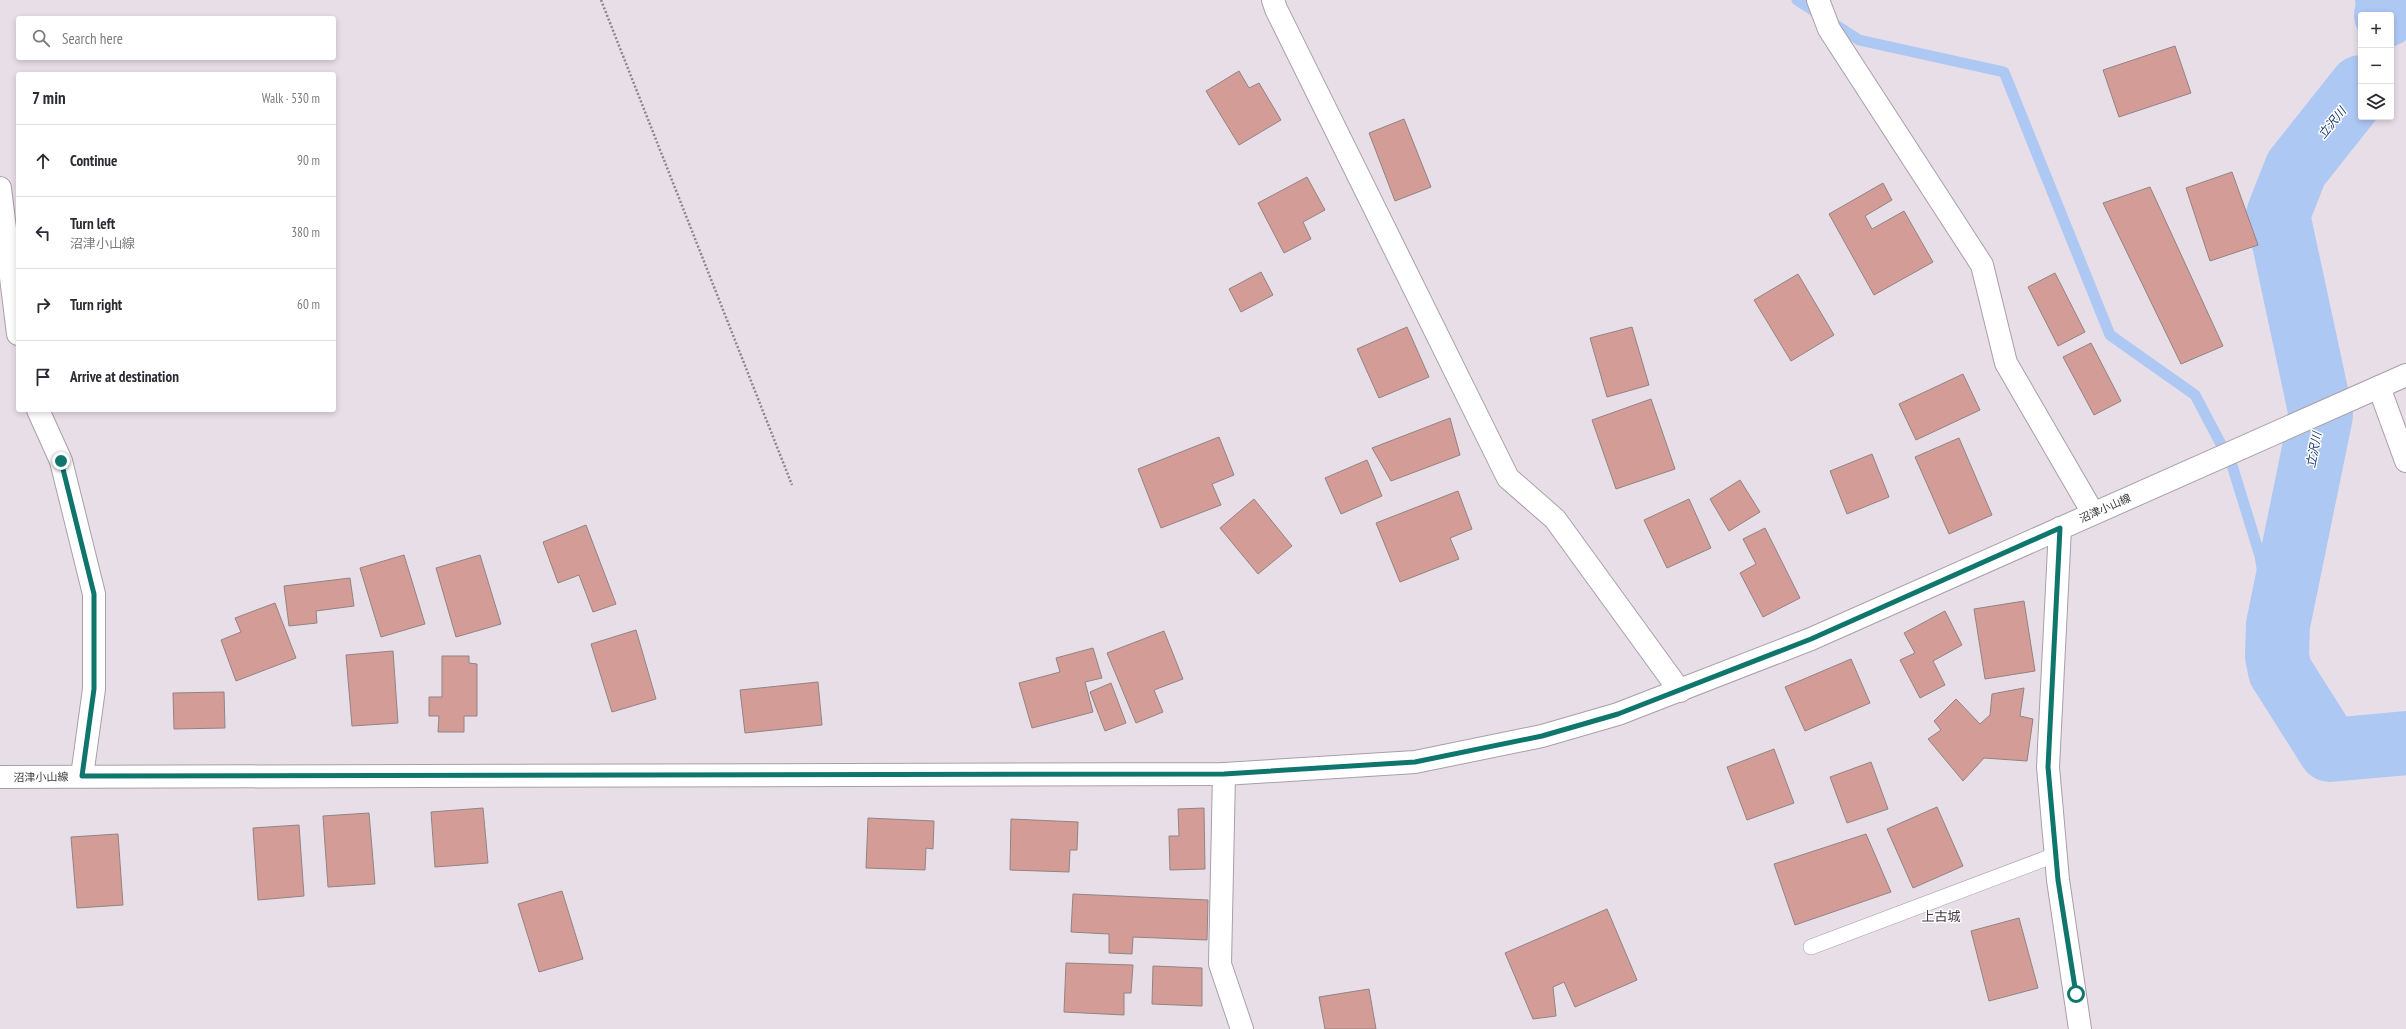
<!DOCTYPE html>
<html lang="en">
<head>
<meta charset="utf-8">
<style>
  body { margin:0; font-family:"PT Sans Narrow","Noto Sans JP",sans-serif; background:#f2f2f3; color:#2b2b33 }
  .controls { position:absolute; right:12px; top:12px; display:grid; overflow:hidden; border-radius:4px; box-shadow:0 2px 6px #0003 }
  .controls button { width:36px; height:36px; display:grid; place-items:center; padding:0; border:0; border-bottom:1px solid #e1e1e2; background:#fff; color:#2b2b33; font:20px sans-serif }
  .stop { position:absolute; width:12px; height:12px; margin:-9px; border:3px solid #0f766e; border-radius:50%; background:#fff }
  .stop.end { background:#0f766e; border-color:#fff; box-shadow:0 1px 4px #0008 }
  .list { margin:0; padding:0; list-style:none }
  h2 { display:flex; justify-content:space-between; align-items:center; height:52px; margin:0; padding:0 16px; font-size:17px }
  h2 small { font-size:13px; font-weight:400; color:#7c7c81 }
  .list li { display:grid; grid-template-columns:26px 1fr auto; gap:12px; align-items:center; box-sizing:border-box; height:72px; padding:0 16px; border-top:1px solid #e1e1e2 }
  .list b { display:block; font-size:15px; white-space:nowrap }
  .list p { margin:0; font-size:13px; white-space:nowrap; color:#7c7c81 }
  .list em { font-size:13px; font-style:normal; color:#7c7c81 }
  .icon { flex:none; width:22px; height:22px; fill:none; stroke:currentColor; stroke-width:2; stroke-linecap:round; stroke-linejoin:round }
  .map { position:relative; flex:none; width:2406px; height:1029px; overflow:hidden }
  .search { position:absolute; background:#fff; box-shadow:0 2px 6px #0003; left:16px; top:16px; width:320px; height:44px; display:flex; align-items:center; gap:10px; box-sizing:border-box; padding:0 14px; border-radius:4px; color:#7c7c81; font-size:15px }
  .panel { position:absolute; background:#fff; box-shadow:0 2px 6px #0003; left:16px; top:72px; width:320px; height:340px; border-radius:4px }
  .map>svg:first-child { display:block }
</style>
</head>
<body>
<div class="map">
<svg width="2406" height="1029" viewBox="0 0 2406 1029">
  <rect width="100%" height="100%" fill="#e8dee8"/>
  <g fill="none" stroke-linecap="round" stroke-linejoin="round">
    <!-- stream -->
    <path stroke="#aec8f4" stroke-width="11" d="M 1797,0 L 1859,40 L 2004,72 L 2110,335 L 2195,395 L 2232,465 L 2260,556 L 2277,656"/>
    <!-- river -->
    <path stroke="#aec8f4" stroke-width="64" d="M 2386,15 L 2389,5 L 2387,0
      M 2361,87 L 2296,169 L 2278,215 L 2321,415 L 2278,625 L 2277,656 L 2280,671 L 2330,750 L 2406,743"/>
  </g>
  <!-- building -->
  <path fill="#d49c97" stroke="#928382" d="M 2175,46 L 2191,93 L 2119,117 L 2103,70 Z
    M 1239,71 L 1249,88 L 1259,83 L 1281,120 L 1239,145 L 1206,91 Z
    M 1404,119 L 1431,187 L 1395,201 L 1369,133 Z
    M 2232,172 L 2258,245 L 2210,261 L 2186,188 Z
    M 1307,177 L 1325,210 L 1303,222 L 1311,239 L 1284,253 L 1258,203 Z
    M 1883,183 L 1892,200 L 1865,216 L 1872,229 L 1904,211 L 1933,262 L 1874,295 L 1829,214 Z
    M 2150,187 L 2223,346 L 2181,364 L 2103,203 Z
    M 1261,272 L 1273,295 L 1241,312 L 1229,289 Z
    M 2055,273 L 2085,332 L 2058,346 L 2028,287 Z
    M 1798,274 L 1834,335 L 1791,361 L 1754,300 Z
    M 1407,327 L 1429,377 L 1379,398 L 1357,349 Z
    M 1632,327 L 1649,385 L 1607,397 L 1590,338 Z
    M 2091,343 L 2121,401 L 2094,415 L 2063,357 Z
    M 1963,374 L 1980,410 L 1916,440 L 1899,404 Z
    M 1651,399 L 1675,469 L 1616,489 L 1592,420 Z
    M 1450,418 L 1460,455 L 1391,481 L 1372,448 Z
    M 1219,437 L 1234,475 L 1212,484 L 1221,505 L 1161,528 L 1138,469 Z
    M 1959,438 L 1992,515 L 1949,534 L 1915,457 Z
    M 1872,454 L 1889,497 L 1847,514 L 1830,471 Z
    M 1367,460 L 1382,496 L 1341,514 L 1325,478 Z
    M 1740,480 L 1760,512 L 1729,531 L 1710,499 Z
    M 1458,491 L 1472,529 L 1450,538 L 1459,559 L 1400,582 L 1376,523 Z
    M 1254,499 L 1292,546 L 1258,574 L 1220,528 Z
    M 1689,499 L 1711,548 L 1667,568 L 1644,520 Z
    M 586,525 L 616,604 L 593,612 L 579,575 L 558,583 L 543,542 Z
    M 1765,528 L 1800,598 L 1763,617 L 1740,573 L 1756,564 L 1743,539 Z
    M 404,555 L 425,624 L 381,637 L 360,568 Z
    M 480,555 L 501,624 L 456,637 L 436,568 Z
    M 350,578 L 354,606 L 316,611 L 317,623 L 289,626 L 284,586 Z
    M 2024,601 L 2035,671 L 1985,679 L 1974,609 Z
    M 275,603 L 296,658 L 236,681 L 221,640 L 241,632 L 235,618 Z
    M 1945,611 L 1962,645 L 1933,661 L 1945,685 L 1920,698 L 1900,660 L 1915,653 L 1904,633 Z
    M 636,630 L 656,699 L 612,712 L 591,644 Z
    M 1164,631 L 1183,679 L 1154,690 L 1163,712 L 1136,723 L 1107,653 Z
    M 1093,648 L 1102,678 L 1085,682 L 1093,712 L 1032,728 L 1019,683 L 1060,672 L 1056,658 Z
    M 393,651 L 398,723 L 352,726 L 346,655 Z
    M 442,656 L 469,656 L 469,663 L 477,664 L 477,716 L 464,716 L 464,732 L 438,732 L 439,716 L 429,716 L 429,697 L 442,697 Z
    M 1851,659 L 1870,703 L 1805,731 L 1785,687 Z
    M 818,682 L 822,725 L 745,733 L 740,690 Z
    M 1111,683 L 1126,723 L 1105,731 L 1090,692 Z
    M 2024,688 L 2020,716 L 2033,719 L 2027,761 L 1984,758 L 1963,781 L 1928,739 L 1941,730 L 1934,721 L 1956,699 L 1980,724 L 1990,715 L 1992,694 Z
    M 224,692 L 225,728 L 174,729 L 173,693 Z
    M 1774,749 L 1794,803 L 1747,820 L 1727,767 Z
    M 1871,762 L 1888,809 L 1847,823 L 1830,777 Z
    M 1937,807 L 1963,866 L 1913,888 L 1887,829 Z
    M 483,808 L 488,863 L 435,867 L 431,812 Z
    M 1204,808 L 1205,869 L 1170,870 L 1169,836 L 1179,836 L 1178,809 Z
    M 369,813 L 375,884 L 328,887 L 323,816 Z
    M 868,818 L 934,821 L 933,849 L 926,848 L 925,870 L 866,868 Z
    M 1011,819 L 1078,822 L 1077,850 L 1070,850 L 1069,872 L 1010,870 Z
    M 299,825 L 304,896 L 258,900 L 253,828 Z
    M 118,834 L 123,905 L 77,908 L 71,837 Z
    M 1866,834 L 1891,892 L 1795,925 L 1774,864 Z
    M 562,891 L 583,959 L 539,972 L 518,904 Z
    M 1073,894 L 1208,900 L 1207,940 L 1133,937 L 1132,954 L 1109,953 L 1109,934 L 1071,932 Z
    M 1607,909 L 1637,980 L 1575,1007 L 1564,982 L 1553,987 L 1556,1016 L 1533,1019 L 1505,953 Z
    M 2019,918 L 2038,988 L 1989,1001 L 1971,931 Z
    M 1066,963 L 1133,965 L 1131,993 L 1124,993 L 1124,1015 L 1064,1012 Z
    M 1153,966 L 1202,968 L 1202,1006 L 1152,1004 Z
    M 1369,989 L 1376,1029 L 1325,1029 L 1319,997 Z"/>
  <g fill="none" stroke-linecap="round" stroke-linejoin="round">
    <defs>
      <path id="service" d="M 1811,947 L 2055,855"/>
      <path id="minor" d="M 1273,0 L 1276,9 L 1508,478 L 1555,519 L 1680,691
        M 1818,0 L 1829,29 L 1982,265 L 2006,363 L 2093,513
        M 0,188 L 18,334
        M 2379,387 L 2406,461
        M 38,410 L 61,461 L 94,594 L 94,689 L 82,776
        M 2060,528 L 2048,767 L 2058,880 L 2080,1029
        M 1224,774 L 1220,964 L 1242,1029"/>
      <path id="secondary" d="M 0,777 L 1224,774 L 1415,762 L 1542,736 L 1618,714 L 1811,639 L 2406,375"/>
    </defs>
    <!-- service casing -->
    <use href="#service" stroke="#a89fa8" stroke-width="16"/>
    <!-- minor casing -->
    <use href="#minor" stroke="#a89fa8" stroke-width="24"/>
    <!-- secondary casing -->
    <use href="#secondary" stroke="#a89fa8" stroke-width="24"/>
    <!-- path -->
    <path stroke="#8c858c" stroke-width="2.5" stroke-dasharray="2 2" stroke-linecap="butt" d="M 601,0 L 792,485"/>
    <!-- service -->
    <use href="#service" stroke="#fff" stroke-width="15"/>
    <!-- minor -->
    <use href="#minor" stroke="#fff" stroke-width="22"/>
    <!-- secondary -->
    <use href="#secondary" stroke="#fff" stroke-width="22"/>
  </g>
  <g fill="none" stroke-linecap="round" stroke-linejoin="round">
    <!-- route -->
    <path stroke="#0f766e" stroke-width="5" d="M 61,461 L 94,594 L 94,689 L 82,776 L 1224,774 L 1415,762 L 1542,736 L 1618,714 L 1811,639 L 2060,528 L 2048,767 L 2058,880 L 2076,994"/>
  </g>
  <g text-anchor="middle" stroke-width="3" stroke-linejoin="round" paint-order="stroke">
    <!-- street labels -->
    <g font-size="11" fill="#3b373b" stroke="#fff">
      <text transform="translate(2105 508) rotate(-24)" y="4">沼津小山線</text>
      <text transform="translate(41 777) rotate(-1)" y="4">沼津小山線</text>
    </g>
    <!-- water labels -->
    <g font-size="12" font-style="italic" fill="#1a376c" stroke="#fff">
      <text transform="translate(2332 123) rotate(-51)" y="4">立沢川</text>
      <text transform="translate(2314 450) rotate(-79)" y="4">立沢川</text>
    </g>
    <!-- quarter labels -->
    <g font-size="13" fill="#403840" stroke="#fff">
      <text x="1941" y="921">上古城</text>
    </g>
  </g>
</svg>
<div class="controls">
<button>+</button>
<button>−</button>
<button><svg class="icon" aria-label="layers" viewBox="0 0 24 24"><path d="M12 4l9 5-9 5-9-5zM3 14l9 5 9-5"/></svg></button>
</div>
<div class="stop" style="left:2076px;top:994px"></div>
<div class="stop end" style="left:61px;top:461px"></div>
<div class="search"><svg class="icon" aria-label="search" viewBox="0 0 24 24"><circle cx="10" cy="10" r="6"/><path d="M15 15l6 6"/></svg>Search here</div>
<section class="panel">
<h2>7 min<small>Walk · 530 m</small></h2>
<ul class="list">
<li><svg class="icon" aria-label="ahead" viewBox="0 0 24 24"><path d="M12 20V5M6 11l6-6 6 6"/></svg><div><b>Continue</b></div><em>90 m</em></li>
<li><svg class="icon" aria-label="left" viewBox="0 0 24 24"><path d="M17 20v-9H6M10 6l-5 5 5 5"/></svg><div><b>Turn left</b><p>沼津小山線</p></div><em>380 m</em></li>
<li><svg class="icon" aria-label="right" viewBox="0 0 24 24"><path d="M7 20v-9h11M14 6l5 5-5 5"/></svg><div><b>Turn right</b></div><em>60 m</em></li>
<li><svg class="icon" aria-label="arrive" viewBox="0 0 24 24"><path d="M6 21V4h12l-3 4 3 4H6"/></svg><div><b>Arrive at destination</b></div></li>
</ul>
</section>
</div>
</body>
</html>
